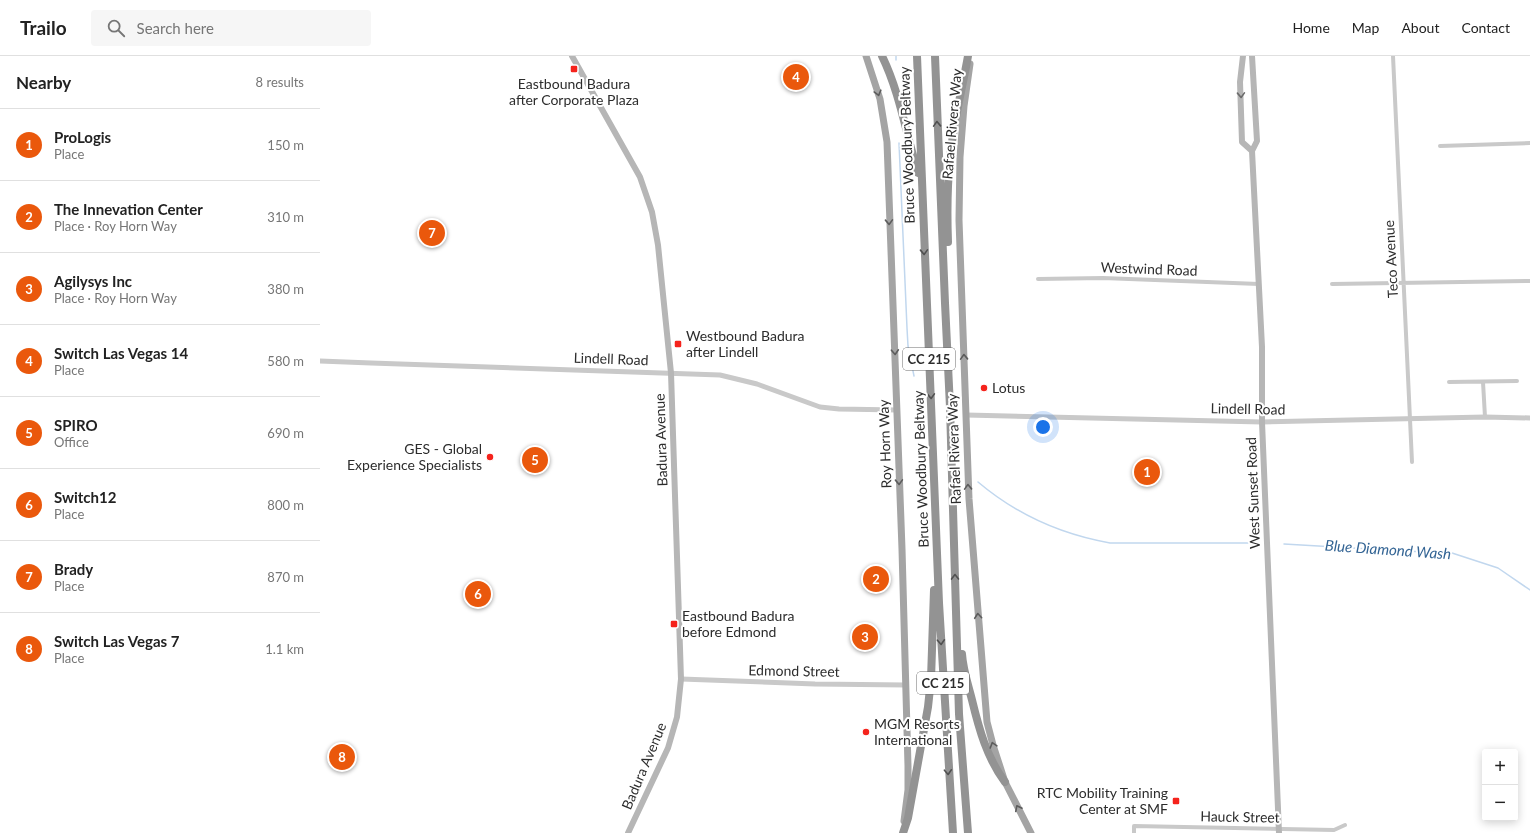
<!DOCTYPE html>
<html lang="en">
<head>
<meta charset="utf-8">
<style>
  body { margin:0; font-family:Lato,sans-serif; background:#f6f6f6; color:#222 }
  .controls { position:absolute; right:12px; bottom:12px; display:grid; overflow:hidden; border-radius:4px; box-shadow:0 2px 10px #0003 }
  .controls button { width:36px; height:36px; display:grid; place-items:center; padding:0; border:0; border-bottom:1px solid #e0e0e0; background:#fff; color:#222; font:20px sans-serif }
  .you { position:absolute; left:723px; top:371px; width:14px; height:14px; margin:-10px; border:3px solid #fff; border-radius:50%; background:#1a73e8; box-shadow:0 0 0 6px #1a73e833 }
  .badge { display:grid; place-items:center; width:26px; height:26px; border-radius:50%; background:#ea580c; color:#fff; font-size:13px; font-weight:700 }
  .pin { position:absolute; translate:-50% -50%; border:2px solid #fff; box-shadow:0 1px 4px #0006 }
  .list { margin:0; padding:0; list-style:none }
  h2 { display:flex; justify-content:space-between; align-items:center; height:52px; margin:0; padding:0 16px; font-size:17px }
  h2 small { font-size:13px; font-weight:400; color:#767676 }
  .list li { display:grid; grid-template-columns:26px 1fr auto; gap:12px; align-items:center; box-sizing:border-box; height:72px; padding:0 16px; border-top:1px solid #e0e0e0 }
  .list b { display:block; font-size:15px; white-space:nowrap }
  .list p { margin:0; font-size:13px; white-space:nowrap; color:#767676 }
  .list em { font-size:13px; font-style:normal; color:#767676 }
  .icon { flex:none; width:22px; height:22px; fill:none; stroke:currentColor; stroke-width:2; stroke-linecap:round; stroke-linejoin:round }
  .map { position:relative; flex:none; width:1210px; height:777px; overflow:hidden }
  header { display:flex; align-items:center; gap:24px; box-sizing:border-box; height:56px; padding:0 20px; background:#fff; border-bottom:1px solid #e0e0e0 }
  header strong { font-size:19px }
  nav { display:flex; gap:22px; margin-inline-start:auto; font-size:14px }
  .search { width:280px; height:36px; background:#f6f6f6; display:flex; align-items:center; gap:10px; box-sizing:border-box; padding:0 14px; border-radius:4px; color:#767676; font-size:15px }
  main { display:flex }
  aside { flex:1; background:#fff }
  .map>svg:first-child { display:block }
</style>
</head>
<body>
<header>
<strong>Trailo</strong>
<div class="search"><svg class="icon" aria-label="search" viewBox="0 0 24 24"><circle cx="10" cy="10" r="6"/><path d="M15 15l6 6"/></svg>Search here</div>
<nav><a>Home</a><a>Map</a><a>About</a><a>Contact</a></nav>
</header>
<main>
<aside>
<h2>Nearby<small>8 results</small></h2>
<ul class="list">
<li><span class="badge">1</span><div><b>ProLogis</b><p>Place</p></div><em>150 m</em></li>
<li><span class="badge">2</span><div><b>The Innevation Center</b><p>Place · Roy Horn Way</p></div><em>310 m</em></li>
<li><span class="badge">3</span><div><b>Agilysys Inc</b><p>Place · Roy Horn Way</p></div><em>380 m</em></li>
<li><span class="badge">4</span><div><b>Switch Las Vegas 14</b><p>Place</p></div><em>580 m</em></li>
<li><span class="badge">5</span><div><b>SPIRO</b><p>Office</p></div><em>690 m</em></li>
<li><span class="badge">6</span><div><b>Switch12</b><p>Place</p></div><em>800 m</em></li>
<li><span class="badge">7</span><div><b>Brady</b><p>Place</p></div><em>870 m</em></li>
<li><span class="badge">8</span><div><b>Switch Las Vegas 7</b><p>Place</p></div><em>1.1 km</em></li>
</ul>
</aside>
<div class="map">
<svg width="1210" height="777" viewBox="0 0 1210 777">
  <rect width="100%" height="100%" fill="#fff"/>
  <g fill="none" stroke-linecap="round" stroke-linejoin="round">
    <!-- stream -->
    <path stroke="#c1d7ee" stroke-width="1.5" d="M 576,0 L 576,4
      M 579,87 L 587,272 L 588,290 L 594,320
      M 658,426 C 697,459 739,478 790,487 L 936,487
      M 964,488 L 1084,495 L 1132,497 L 1178,512 L 1210,534"/>
    <!-- minor -->
    <path stroke="#c9c9c9" stroke-width="4" d="M 1073,0 L 1092,406
      M 1120,90 L 1210,87
      M 718,223 L 783,222 L 939,228
      M 1012,228 L 1210,225
      M 1129,326 L 1197,325
      M 1163,326 L 1165,361
      M 814,777 L 814,770 L 1014,774 L 1025,769"/>
    <!-- tertiary -->
    <path stroke="#c9c9c9" stroke-width="5" d="M 0,305 L 51,307 L 400,319 L 437,328 L 500,351 L 519,353 L 577,354
      M 646,359 L 942,366 L 1165,361 L 1210,362
      M 361,623 L 495,628 L 586,629"/>
    <!-- secondary -->
    <path stroke="#b6b6b6" stroke-width="6" d="M 252,0 L 320,121 L 332,156 L 338,189 L 351,317 L 361,623 L 357,661 L 348,692 L 308,777
      M 923,0 L 920,26 L 922,86 L 932,95
      M 932,0 L 937,85 L 932,95 L 942,291 L 942,366 L 959,777"/>
    <!-- primary -->
    <path stroke="#a4a4a4" stroke-width="7" d="M 546,0 L 560,43 L 567,86 L 582,493 L 588,710 L 588,734 L 584,765
      M 650,8 L 644,50 L 640,101 L 639,164 L 649,443 L 667,666 L 673,689 L 685,726 L 711,777"/>
    <!-- motorway -->
    <path stroke="#939393" stroke-width="8" d="M 562,0 C 580,37 586,78 598,117
      M 597,0 L 619,547 L 633,777
      M 615,0 L 625,247 L 630,351 L 639,658 L 648,777
      M 628,186 C 627,158 627,131 630,103 C 633,68 642,34 648,0
      M 642,598 C 643,614 648,628 652,644 C 659,673 667,702 685,726
      M 583,777 L 588,762 L 608,651 L 611,623 L 614,534"/>
  </g>
  <!-- one-way arrows -->
  <defs><path id="oneway-chevron" d="M-2-3.5L2.5 0L-2 3.5" fill="none" stroke-width="1.6" stroke-linecap="round" stroke-linejoin="round"/></defs>
  <g stroke="#5c5c5c">
    <use href="#oneway-chevron" transform="translate(558 37) rotate(75)"/>
    <use href="#oneway-chevron" transform="translate(569 166) rotate(88)"/>
    <use href="#oneway-chevron" transform="translate(575 296) rotate(87)"/>
    <use href="#oneway-chevron" transform="translate(644 301) rotate(-92)"/>
    <use href="#oneway-chevron" transform="translate(579 426) rotate(88)"/>
    <use href="#oneway-chevron" transform="translate(648 431) rotate(-92)"/>
    <use href="#oneway-chevron" transform="translate(658 560) rotate(-95)"/>
    <use href="#oneway-chevron" transform="translate(673 689) rotate(-107)"/>
    <use href="#oneway-chevron" transform="translate(698 752) rotate(-117)"/>
  </g>
  <use stroke="#6a6a6a" href="#oneway-chevron" transform="translate(921 39) rotate(88)"/>
  <g stroke="#505050">
    <use href="#oneway-chevron" transform="translate(617 68) rotate(-92)"/>
    <use href="#oneway-chevron" transform="translate(604 196) rotate(88)"/>
    <use href="#oneway-chevron" transform="translate(611 340) rotate(88)"/>
    <use href="#oneway-chevron" transform="translate(635 521) rotate(-91)"/>
    <use href="#oneway-chevron" transform="translate(621 586) rotate(87)"/>
    <use href="#oneway-chevron" transform="translate(628 716) rotate(87)"/>
  </g>
  <!-- markers -->
  <g fill="#f5231c" stroke="#fff" stroke-width="1.5">
    <rect x="250" y="9" width="8" height="8" rx="2"/>
    <rect x="354" y="284" width="8" height="8" rx="2"/>
    <circle cx="664" cy="332" r="4"/>
    <circle cx="170" cy="401" r="4"/>
    <rect x="350" y="564" width="8" height="8" rx="2"/>
    <circle cx="546" cy="676" r="4"/>
    <rect x="852" y="741" width="8" height="8" rx="2"/>
  </g>
  <g text-anchor="middle" stroke-width="4" stroke-linejoin="round" paint-order="stroke">
    <!-- shield labels -->
    <g fill="#fff" stroke="#6b6b6b" stroke-width="1">
      <rect x="583" y="292" width="52" height="22" rx="3"/>
      <rect x="597" y="616" width="52" height="22" rx="3"/>
    </g>
    <g font-size="13" font-weight="bold" fill="#2c2c2c">
      <text x="609" y="308">CC 215</text>
      <text x="623" y="632">CC 215</text>
    </g>
    <!-- poi labels -->
    <g font-size="14" fill="#2c2c2c" stroke="#fff" text-anchor="start">
      <text x="254" y="33" text-anchor="middle">Eastbound Badura<tspan x="254" dy="16">after Corporate Plaza</tspan></text>
      <text x="366" y="285">Westbound Badura<tspan x="366" dy="16">after Lindell</tspan></text>
      <text x="672" y="337">Lotus</text>
      <text x="162" y="398" text-anchor="end">GES - Global<tspan x="162" dy="16">Experience Specialists</tspan></text>
      <text x="362" y="565">Eastbound Badura<tspan x="362" dy="16">before Edmond</tspan></text>
      <text x="554" y="673">MGM Resorts<tspan x="554" dy="16">International</tspan></text>
      <text x="848" y="742" text-anchor="end">RTC Mobility Training<tspan x="848" dy="16">Center at SMF</tspan></text>
    </g>
    <!-- street labels -->
    <g font-size="14" fill="#2c2c2c" stroke="#fff">
      <text transform="translate(632 68) rotate(-85)" y="5">Rafael Rivera Way</text>
      <text transform="translate(587 89) rotate(-92)" y="5">Bruce Woodbury Beltway</text>
      <text transform="translate(1071 203) rotate(-93)" y="5">Teco Avenue</text>
      <text transform="translate(829 213) rotate(2)" y="5">Westwind Road</text>
      <text transform="translate(291 303) rotate(2)" y="5">Lindell Road</text>
      <text transform="translate(928 353) rotate(1)" y="5">Lindell Road</text>
      <text transform="translate(341 384) rotate(-92)" y="5">Badura Avenue</text>
      <text transform="translate(565 388) rotate(-92)" y="5">Roy Horn Way</text>
      <text transform="translate(634 393) rotate(-92)" y="5">Rafael Rivera Way</text>
      <text transform="translate(601 413) rotate(-92)" y="5">Bruce Woodbury Beltway</text>
      <text transform="translate(933 437) rotate(-92)" y="5">West Sunset Road</text>
      <text transform="translate(474 615) rotate(1)" y="5">Edmond Street</text>
      <text transform="translate(324 710) rotate(-67)" y="5">Badura Avenue</text>
      <text transform="translate(920 761) rotate(1)" y="5">Hauck Street</text>
    </g>
    <!-- water labels -->
    <g font-size="15" font-style="italic" fill="#336494" stroke="#fff">
      <text transform="translate(1068 494) rotate(4)" y="5">Blue Diamond Wash</text>
    </g>
  </g>
</svg>
<div class="controls">
<button>+</button>
<button>−</button>
</div>
<div class="you"></div>
<div class="pin badge" style="left:827px;top:416px">1</div>
<div class="pin badge" style="left:556px;top:523px">2</div>
<div class="pin badge" style="left:545px;top:581px">3</div>
<div class="pin badge" style="left:476px;top:21px">4</div>
<div class="pin badge" style="left:215px;top:404px">5</div>
<div class="pin badge" style="left:158px;top:538px">6</div>
<div class="pin badge" style="left:112px;top:177px">7</div>
<div class="pin badge" style="left:22px;top:701px">8</div>
</div>
</main>
</body>
</html>
